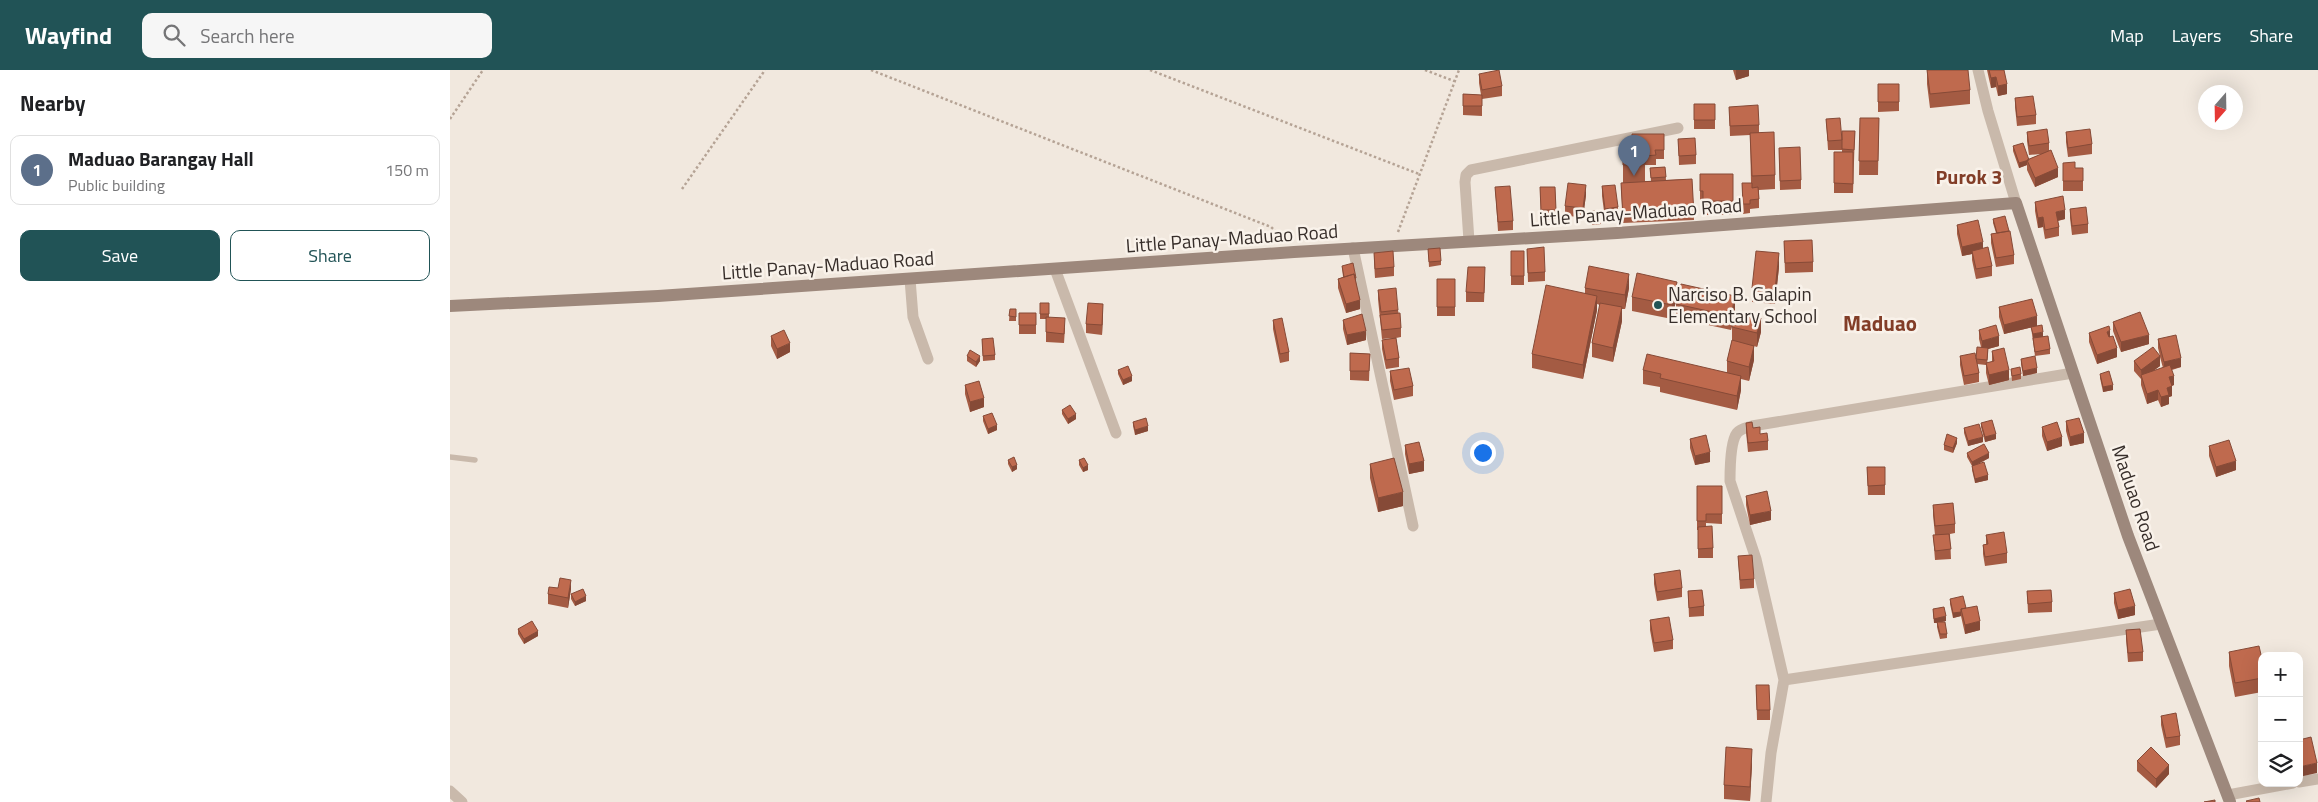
<!DOCTYPE html>
<html lang="en">
<head>
<meta charset="utf-8">
<style>
  body { margin:0; font-family:"Titillium Web",sans-serif; background:#f6f6f6; color:#202124 }
  .controls { position:absolute; right:15px; bottom:15px; display:grid; overflow:hidden; border-radius:10px; box-shadow:0 5px 20px #0002 }
  .controls button { width:45px; height:45px; display:grid; place-items:center; padding:0; border:0; border-bottom:1px solid #e0e0e0; background:#fff; color:#202124; font:25px sans-serif }
  .compass { position:absolute; left:1748px; top:15px; width:45px; height:45px; border-radius:50%; background:#fff; box-shadow:0 5px 20px #0002; rotate:200deg }
  .you { position:absolute; left:1032px; top:382px; width:18px; height:18px; margin:-12px; border:4px solid #fff; border-radius:50%; background:#1a73e8; box-shadow:0 0 0 8px #1a73e833 }
  .badge { display:grid; place-items:center; width:32px; height:32px; border-radius:50%; background:#215356; color:#fff; font-size:16px; font-weight:700 }
  .pin { position:absolute; translate:-50% -41px; filter:drop-shadow(0 1px 2px #0008) }
  .pin::after { content:''; position:absolute; top:26px; width:18px; height:15px; background:inherit; clip-path:polygon(0 0,100% 0,50% 100%) }
  .list { margin:0; padding:0; list-style:none }
  h2 { display:flex; justify-content:space-between; align-items:center; height:65px; margin:0; padding:0 20px; font-size:21px }
  h2 small { font-size:16px; font-weight:400; color:#757577 }
  .list li { display:grid; grid-template-columns:32px 1fr auto; gap:15px; align-items:center; box-sizing:border-box; height:70px; margin:0 10px 10px; padding:0 10px; border:1px solid #e0e0e0; border-radius:10px }
  .list b { display:block; font-size:19px; white-space:nowrap }
  .list p { margin:0; font-size:16px; white-space:nowrap; color:#757577 }
  .list em { font-size:16px; font-style:normal; color:#757577 }
  .actions { display:flex; gap:10px; padding:15px 20px }
  .actions a { flex:1; padding:11px 0; border:1px solid #215356; border-radius:10px; text-align:center; font-size:18px; color:#215356 }
  .actions .main { background:#215356; color:#fff }
  .icon { flex:none; width:28px; height:28px; fill:none; stroke:currentColor; stroke-width:2; stroke-linecap:round; stroke-linejoin:round }
  .map { position:relative; flex:none; width:1868px; height:732px; overflow:hidden }
  header { display:flex; align-items:center; gap:30px; box-sizing:border-box; height:70px; padding:0 25px; background:#215356; color:#fff }
  header strong { font-size:24px }
  nav { display:flex; gap:28px; margin-inline-start:auto; font-size:18px }
  .search { width:350px; height:45px; background:#f6f6f6; display:flex; align-items:center; gap:12px; box-sizing:border-box; padding:0 18px; border-radius:10px; color:#757577; font-size:19px }
  main { display:flex }
  aside { flex:1; background:#fff }
  .map>svg:first-child { display:block }
</style>
</head>
<body>
<header>
<strong>Wayfind</strong>
<div class="search"><svg class="icon" aria-label="search" viewBox="0 0 24 24"><circle cx="10" cy="10" r="6"/><path d="M15 15l6 6"/></svg>Search here</div>
<nav><a>Map</a><a>Layers</a><a>Share</a></nav>
</header>
<main>
<aside>
<h2>Nearby<small></small></h2>
<ul class="list">
<li><span class="badge" style="background:#5c6f8a">1</span><div><b>Maduao Barangay Hall</b><p>Public building</p></div><em>150 m</em></li>
</ul>
<div class="actions"><a class="main">Save</a><a>Share</a></div>
</aside>
<div class="map">
<svg width="1868" height="732" viewBox="0 0 1868 732">
  <rect width="100%" height="100%" fill="#f1e8de"/>
  <g fill="none" stroke-linecap="round" stroke-linejoin="round">
    <!-- path -->
    <path stroke="#b5a395" stroke-width="2.5" stroke-dasharray="2.5 2.5" stroke-linecap="butt" d="M 421,0 L 821,157 L 835,170
      M 700,0 L 969,104
      M 975,0 L 1004,11
      M 0,49 L 33,0
      M 232,119 L 315,0
      M 948,162 L 1009,0"/>
    <!-- lane -->
    <path stroke="#c9b9ab" stroke-width="5.5" d="M 0,387 L 25,390"/>
    <!-- street -->
    <path stroke="#c9b9ab" stroke-width="11" d="M 1528,0 L 1538,41 L 1566,133
      M 1019,171 L 1015,112 L 1016,105 L 1021,100 L 1228,58
      M 903,178 L 963,456
      M 605,199 L 666,363
      M 460,209 L 463,247 L 478,289
      M 1334,610 L 1711,554
      M 1849,712 L 1868,709
      M 0,721 L 12,732
      M 1778,725 L 1843,713
      M 1316,732 L 1321,683 L 1334,610 L 1306,489 L 1280,411 C 1280,400 1280,372 1287,363 C 1291,358 1297,358 1302,356 L 1623,303"/>
    <!-- secondary -->
    <path stroke="#9d887c" stroke-width="12" d="M 0,236 L 208,226 L 844,182 L 1167,163 L 1566,133 L 1678,466 L 1780,732"/>
  </g>
  <!-- wall -->
  <path fill="#a45b43" fill-rule="evenodd" d="M 1283,0 L 1299,0 L 1299,6 L 1286,10 Z
    M 1477,0 L 1520,20 L 1520,34 L 1480,38 L 1477,14 Z
    M 1537,0 L 1554,0 L 1557,24 L 1548,26 L 1546,17 L 1541,18 Z
    M 1029,4 L 1052,16 L 1052,26 L 1032,29 L 1032,46 L 1013,45 L 1013,24 L 1031,25 L 1029,13 Z
    M 1428,14 L 1449,14 L 1449,41 L 1428,42 Z
    M 1565,28 L 1586,45 L 1586,54 L 1567,56 L 1565,37 Z
    M 1244,34 L 1265,34 L 1265,59 L 1244,59 Z
    M 1279,37 L 1309,55 L 1309,63 L 1325,105 L 1325,119 L 1309,120 L 1309,138 L 1300,139 L 1300,143 L 1293,144 L 1292,123 L 1292,113 L 1301,113 L 1300,65 L 1280,66 Z
    M 1410,48 L 1429,48 L 1428,105 L 1409,105 Z
    M 1376,49 L 1392,70 L 1392,80 L 1378,80 Z
    M 1392,61 L 1405,61 L 1403,123 L 1384,123 L 1384,82 L 1392,82 Z
    M 1577,62 L 1599,73 L 1599,81 L 1608,107 L 1585,117 L 1577,100 L 1577,95 L 1569,98 L 1563,81 L 1563,76 L 1579,89 L 1592,84 L 1579,85 L 1577,71 Z
    M 1616,62 L 1642,74 L 1642,84 L 1618,87 L 1616,72 Z
    M 1214,64 L 1214,89 L 1206,89 L 1206,95 L 1195,95 L 1195,111 L 1201,111 L 1200,98 L 1215,97 L 1216,110 L 1242,109 L 1244,150 L 1173,153 L 1171,117 L 1173,112 L 1173,82 L 1182,81 Z
    M 1228,69 L 1246,85 L 1246,94 L 1229,95 Z
    M 1329,78 L 1351,110 L 1351,119 L 1330,120 Z
    M 1613,93 L 1625,98 L 1633,98 L 1633,121 L 1613,121 Z
    M 1250,104 L 1283,104 L 1283,145 L 1253,145 L 1253,135 L 1250,135 Z
    M 1152,116 L 1168,137 L 1168,147 L 1155,149 L 1152,126 Z
    M 1045,117 L 1063,151 L 1063,160 L 1048,161 Z
    M 1090,117 L 1105,117 L 1106,149 L 1091,150 Z
    M 1136,125 L 1133,147 L 1115,146 L 1115,136 Z
    M 1585,132 L 1615,149 L 1608,151 L 1609,157 L 1609,166 L 1595,169 L 1593,157 L 1588,158 L 1585,141 Z
    M 1620,139 L 1638,154 L 1638,163 L 1622,165 L 1620,148 Z
    M 1142,141 L 1151,141 L 1151,154 L 1142,155 Z
    M 1543,149 L 1564,185 L 1564,194 L 1546,197 L 1541,173 L 1541,164 L 1546,163 L 1543,153 Z
    M 1507,155 L 1533,178 L 1542,196 L 1542,206 L 1526,209 L 1522,190 L 1522,184 L 1512,186 L 1507,164 Z
    M 1334,171 L 1363,192 L 1363,202 L 1335,203 Z
    M 978,179 L 991,191 L 991,195 L 979,197 Z
    M 1077,179 L 1095,202 L 1095,211 L 1078,212 Z
    M 1061,181 L 1074,181 L 1074,215 L 1061,215 Z
    M 924,183 L 944,197 L 944,206 L 925,208 L 924,192 Z
    M 892,196 L 906,208 L 906,212 L 910,239 L 896,243 L 888,218 L 888,209 L 893,207 Z
    M 1329,197 L 1325,234 L 1302,232 L 1302,218 Z
    M 1035,207 L 1034,232 L 1016,232 L 1016,222 Z
    M 987,209 L 1005,209 L 1005,246 L 987,246 Z
    M 1135,218 L 1179,218 L 1175,239 L 1172,239 L 1172,251 L 1163,292 L 1142,287 L 1142,273 L 1150,235 L 1147,234 L 1147,240 L 1133,309 L 1082,298 L 1082,284 L 1135,223 Z
    M 928,220 L 948,240 L 951,258 L 951,267 L 946,268 L 949,288 L 949,297 L 936,299 L 932,279 L 932,270 L 944,268 L 932,269 L 928,229 Z
    M 1227,226 L 1222,249 L 1182,241 L 1182,227 Z
    M 590,233 L 599,233 L 599,247 L 615,258 L 614,273 L 596,272 L 596,249 L 590,249 Z
    M 1226,234 L 1285,240 L 1281,260 L 1226,248 Z
    M 1549,237 L 1587,256 L 1554,264 L 1549,247 Z
    M 560,239 L 566,239 L 566,251 L 559,251 Z
    M 569,243 L 586,243 L 586,264 L 569,264 Z
    M 653,243 L 652,265 L 636,263 L 636,254 Z
    M 823,250 L 839,282 L 839,291 L 830,293 L 823,259 Z
    M 893,250 L 916,270 L 897,275 L 893,259 Z
    M 1663,252 L 1699,274 L 1671,282 L 1663,261 Z
    M 1282,257 L 1311,262 L 1307,277 L 1304,276 L 1304,290 L 1299,311 L 1291,309 L 1291,320 L 1287,340 L 1210,322 L 1210,317 L 1193,314 L 1193,300 L 1277,302 L 1277,291 L 1282,271 Z
    M 1581,257 L 1593,267 L 1600,279 L 1600,284 L 1585,286 Z
    M 1529,260 L 1549,276 L 1538,279 L 1537,293 L 1542,292 L 1542,281 L 1559,310 L 1539,315 L 1536,303 L 1536,295 L 1527,294 L 1529,303 L 1529,312 L 1514,315 L 1510,295 L 1510,286 L 1526,290 L 1531,277 L 1529,269 Z
    M 1639,263 L 1660,267 L 1667,287 L 1647,294 L 1639,272 Z
    M 321,266 L 340,282 L 327,289 L 321,276 Z
    M 532,269 L 545,285 L 545,290 L 533,291 Z
    M 1708,269 L 1731,297 L 1722,300 L 1724,315 L 1722,316 L 1722,326 L 1719,327 L 1719,334 L 1711,337 L 1708,330 L 1697,334 L 1691,315 L 1691,309 L 1684,301 L 1684,291 L 1710,286 L 1708,278 ZM 1710,287 L 1713,298 L 1703,301 L 1710,296 Z
    M 900,283 L 920,284 L 919,311 L 900,310 Z
    M 517,286 L 530,291 L 526,297 L 517,291 Z
    M 1571,289 L 1587,303 L 1573,306 L 1571,294 Z
    M 1561,299 L 1571,304 L 1571,309 L 1562,311 Z
    M 668,300 L 682,311 L 673,315 L 668,304 Z
    M 940,301 L 963,316 L 963,326 L 944,330 L 940,311 Z
    M 1650,304 L 1663,320 L 1653,322 L 1650,308 Z
    M 515,315 L 534,337 L 520,342 L 515,324 Z
    M 612,340 L 626,349 L 618,354 L 612,344 Z
    M 533,346 L 547,360 L 538,364 L 533,351 Z
    M 1616,351 L 1634,373 L 1620,376 L 1616,361 Z
    M 683,352 L 698,361 L 685,365 L 683,356 Z
    M 1296,353 L 1310,364 L 1318,371 L 1318,380 L 1298,382 L 1296,362 Z
    M 1531,353 L 1546,369 L 1535,372 L 1531,357 Z
    M 1592,357 L 1612,376 L 1597,381 L 1592,366 Z
    M 1514,358 L 1533,372 L 1518,376 L 1514,363 Z
    M 1240,369 L 1260,392 L 1245,395 L 1240,378 Z
    M 1507,373 L 1503,383 L 1494,380 L 1494,375 Z
    M 955,375 L 974,401 L 959,404 L 955,384 Z
    M 1759,376 L 1786,400 L 1766,407 L 1759,386 Z
    M 1517,383 L 1539,388 L 1528,394 L 1538,410 L 1525,413 L 1522,400 L 1522,396 L 1517,387 Z
    M 558,390 L 567,399 L 562,402 L 558,394 Z
    M 629,390 L 638,400 L 633,402 L 629,395 Z
    M 920,394 L 953,436 L 928,442 L 920,408 Z
    M 1417,397 L 1435,397 L 1435,425 L 1418,425 Z
    M 1247,416 L 1272,416 L 1272,454 L 1256,453 L 1256,457 L 1263,478 L 1263,488 L 1248,488 L 1248,460 L 1247,460 Z
    M 1296,426 L 1321,450 L 1300,455 L 1296,435 Z
    M 1483,435 L 1505,454 L 1505,463 L 1500,464 L 1501,489 L 1485,490 L 1483,465 L 1485,465 L 1483,445 Z
    M 1536,465 L 1557,483 L 1557,493 L 1535,496 L 1533,484 L 1533,475 L 1536,474 Z
    M 1288,486 L 1304,509 L 1304,518 L 1290,519 Z
    M 1204,504 L 1232,518 L 1232,527 L 1207,531 L 1204,514 Z
    M 108,518 L 121,519 L 118,538 L 98,534 L 98,524 Z
    M 1238,521 L 1254,536 L 1254,546 L 1239,547 Z
    M 1577,521 L 1602,532 L 1602,542 L 1578,543 Z
    M 1664,523 L 1685,545 L 1668,549 L 1664,533 Z
    M 121,524 L 136,531 L 125,536 L 121,529 Z
    M 1500,529 L 1516,538 L 1530,560 L 1515,564 L 1511,546 L 1503,548 L 1500,534 Z
    M 1483,539 L 1496,551 L 1492,552 L 1497,564 L 1497,568 L 1490,569 L 1487,557 L 1487,553 L 1484,553 L 1483,543 Z
    M 1200,550 L 1223,570 L 1223,579 L 1204,582 L 1200,560 Z
    M 68,559 L 88,566 L 74,574 L 68,564 Z
    M 1676,560 L 1693,582 L 1693,591 L 1678,592 L 1676,569 Z
    M 1779,582 L 1812,589 L 1812,622 L 1785,627 L 1779,596 Z
    M 1306,615 L 1320,640 L 1320,650 L 1307,650 Z
    M 1711,646 L 1730,666 L 1730,675 L 1716,678 L 1711,655 Z
    M 1810,686 L 1812,686 L 1812,707 L 1810,696 Z
    M 1687,691 L 1719,704 L 1706,718 L 1687,701 Z
    M 1302,693 L 1300,731 L 1274,729 L 1274,715 Z"/>
  <!-- shaded-wall -->
  <path fill="#864a37" d="M 1286,0 L 1299,0 L 1299,6 L 1286,10 Z
    M 1546,7 L 1546,17 L 1541,18 L 1541,8 Z
    M 1557,14 L 1557,24 L 1548,26 L 1548,16 Z
    M 1577,90 L 1577,95 L 1569,98 L 1569,93 Z
    M 1608,98 L 1608,107 L 1585,117 L 1585,108 Z
    M 1136,115 L 1136,125 L 1133,147 L 1133,138 Z
    M 1615,140 L 1615,149 L 1606,151 L 1606,142 Z
    M 1593,147 L 1593,157 L 1588,158 L 1588,148 Z
    M 1533,172 L 1533,181 L 1522,181 L 1522,184 L 1512,186 L 1512,177 Z
    M 1329,183 L 1329,197 L 1325,234 L 1325,220 Z
    M 1179,204 L 1179,218 L 1175,239 L 1175,225 Z
    M 1227,212 L 1227,226 L 1222,249 L 1222,235 Z
    M 1147,226 L 1147,240 L 1133,309 L 1133,295 Z
    M 1285,226 L 1285,240 L 1281,260 L 1281,246 Z
    M 910,230 L 910,239 L 896,243 L 896,234 Z
    M 653,234 L 653,243 L 652,265 L 652,255 Z
    M 1172,237 L 1172,251 L 1163,292 L 1163,278 Z
    M 1587,246 L 1587,256 L 1554,264 L 1554,255 Z
    M 1311,248 L 1311,262 L 1307,277 L 1307,263 Z
    M 1660,260 L 1660,270 L 1657,271 L 1657,262 Z
    M 916,261 L 916,270 L 897,275 L 897,265 Z
    M 1593,262 L 1593,267 L 1583,269 L 1583,264 Z
    M 1699,265 L 1699,274 L 1671,282 L 1671,272 Z
    M 1549,266 L 1549,276 L 1538,279 L 1537,295 L 1537,279 L 1532,280 L 1532,271 Z
    M 340,273 L 340,282 L 327,289 L 327,279 Z
    M 1304,276 L 1304,290 L 1299,311 L 1299,297 Z
    M 1667,278 L 1667,287 L 1647,294 L 1647,285 Z
    M 530,286 L 530,291 L 526,297 L 526,292 Z
    M 1710,286 L 1710,296 L 1692,309 L 1691,300 Z
    M 1731,288 L 1731,297 L 1714,301 L 1714,292 Z
    M 1587,298 L 1587,303 L 1573,306 L 1573,301 Z
    M 1559,300 L 1559,310 L 1539,315 L 1539,305 Z
    M 682,306 L 682,311 L 673,315 L 673,310 Z
    M 1291,306 L 1291,320 L 1287,340 L 1287,326 Z
    M 1724,306 L 1724,315 L 1719,316 L 1719,307 Z
    M 1663,315 L 1663,320 L 1653,322 L 1653,317 Z
    M 1722,316 L 1722,326 L 1719,327 L 1719,334 L 1711,337 L 1711,327 L 1717,318 Z
    M 1708,320 L 1708,330 L 1697,334 L 1697,324 Z
    M 534,328 L 534,337 L 520,342 L 520,332 Z
    M 626,344 L 626,349 L 618,354 L 618,349 Z
    M 547,355 L 547,360 L 538,364 L 538,359 Z
    M 698,356 L 698,361 L 685,365 L 685,360 Z
    M 1634,363 L 1634,373 L 1620,376 L 1620,367 Z
    M 1546,364 L 1546,369 L 1535,372 L 1535,367 Z
    M 1533,367 L 1533,372 L 1518,376 L 1518,371 Z
    M 1612,367 L 1612,376 L 1597,381 L 1597,372 Z
    M 1507,368 L 1507,373 L 1503,383 L 1503,378 Z
    M 1260,382 L 1260,392 L 1245,395 L 1245,386 Z
    M 1539,383 L 1539,388 L 1522,397 L 1522,392 Z
    M 974,391 L 974,401 L 959,404 L 959,394 Z
    M 1786,391 L 1786,400 L 1766,407 L 1766,397 Z
    M 567,395 L 567,399 L 562,402 L 562,397 Z
    M 638,395 L 638,400 L 633,402 L 633,398 Z
    M 1538,405 L 1538,410 L 1525,413 L 1525,409 Z
    M 953,422 L 953,436 L 928,442 L 928,428 Z
    M 1321,441 L 1321,450 L 1300,455 L 1300,445 Z
    M 121,510 L 121,519 L 118,538 L 118,528 Z
    M 136,526 L 136,531 L 125,536 L 125,532 Z
    M 1685,536 L 1685,545 L 1668,549 L 1668,540 Z
    M 1511,542 L 1511,546 L 1503,548 L 1503,543 Z
    M 1496,546 L 1496,551 L 1484,553 L 1484,549 Z
    M 1530,551 L 1530,560 L 1515,564 L 1515,555 Z
    M 88,561 L 88,566 L 74,574 L 74,569 Z
    M 1302,679 L 1302,693 L 1300,731 L 1300,717 Z
    M 1867,693 L 1867,703 L 1849,707 L 1849,697 Z
    M 1719,695 L 1719,704 L 1706,718 L 1706,709 Z"/>
  <!-- building -->
  <path fill="#bf6a4e" stroke="#864a37" d="M 1049,0 L 1052,16 L 1032,20 L 1029,4 Z
    M 1477,0 L 1518,0 L 1520,20 L 1480,24 Z
    M 1539,0 L 1554,0 L 1557,14 L 1548,16 L 1546,7 L 1541,8 Z
    M 1428,14 L 1449,14 L 1449,32 L 1428,32 Z
    M 1013,24 L 1032,25 L 1032,36 L 1013,36 Z
    M 1583,26 L 1586,45 L 1567,47 L 1565,28 Z
    M 1244,34 L 1265,34 L 1265,50 L 1244,50 Z
    M 1308,35 L 1309,55 L 1280,56 L 1279,37 Z
    M 1390,48 L 1392,70 L 1378,71 L 1376,49 Z
    M 1410,48 L 1429,48 L 1428,91 L 1409,91 Z
    M 1597,59 L 1599,73 L 1579,76 L 1577,62 Z
    M 1640,59 L 1642,74 L 1618,78 L 1616,62 Z
    M 1392,61 L 1405,61 L 1404,80 L 1392,79 Z
    M 1324,62 L 1325,105 L 1302,106 L 1300,63 Z
    M 1182,64 L 1214,64 L 1214,80 L 1205,80 L 1206,85 L 1195,86 L 1194,80 L 1182,81 Z
    M 1245,68 L 1246,85 L 1229,86 L 1228,69 Z
    M 1573,73 L 1579,90 L 1569,93 L 1563,76 Z
    M 1350,77 L 1351,110 L 1330,111 L 1329,78 Z
    M 1601,80 L 1608,98 L 1585,108 L 1577,90 Z
    M 1195,81 L 1195,94 L 1173,95 L 1173,82 Z
    M 1384,82 L 1403,82 L 1403,114 L 1384,113 Z
    M 1625,92 L 1625,98 L 1633,98 L 1633,111 L 1613,111 L 1613,93 Z
    M 1215,97 L 1216,107 L 1201,108 L 1200,98 Z
    M 1250,104 L 1283,104 L 1283,131 L 1253,131 L 1253,121 L 1250,121 Z
    M 1242,109 L 1244,145 L 1173,148 L 1171,113 Z
    M 1118,113 L 1136,115 L 1133,138 L 1115,136 Z
    M 1292,113 L 1302,113 L 1302,118 L 1308,117 L 1309,129 L 1300,130 L 1300,134 L 1293,134 Z
    M 1165,115 L 1168,137 L 1155,139 L 1152,116 Z
    M 1060,116 L 1063,151 L 1048,152 L 1045,117 Z
    M 1090,117 L 1105,117 L 1106,140 L 1091,140 Z
    M 1613,126 L 1615,140 L 1606,142 L 1609,157 L 1595,160 L 1593,147 L 1588,148 L 1585,132 Z
    M 1636,137 L 1638,154 L 1622,156 L 1620,139 Z
    M 1142,141 L 1151,141 L 1151,150 L 1142,150 Z
    M 1555,146 L 1559,161 L 1547,163 L 1543,149 Z
    M 1528,150 L 1533,172 L 1512,177 L 1507,155 Z
    M 1560,161 L 1564,185 L 1546,188 L 1541,164 Z
    M 1362,170 L 1363,192 L 1335,193 L 1334,171 Z
    M 1094,177 L 1095,202 L 1078,203 L 1077,179 Z
    M 1538,177 L 1542,196 L 1526,199 L 1522,181 Z
    M 990,178 L 991,191 L 979,192 L 978,179 Z
    M 943,181 L 944,197 L 925,199 L 924,183 Z
    M 1061,181 L 1074,181 L 1074,206 L 1061,206 Z
    M 1306,181 L 1329,183 L 1325,220 L 1302,218 Z
    M 903,193 L 906,208 L 905,208 L 904,204 L 894,207 L 892,196 Z
    M 1139,196 L 1179,204 L 1175,225 L 1135,218 Z
    M 1018,197 L 1035,197 L 1034,223 L 1016,222 Z
    M 1187,203 L 1227,212 L 1222,235 L 1182,227 Z
    M 904,204 L 910,230 L 896,234 L 888,209 Z
    M 987,209 L 1005,209 L 1005,237 L 987,237 Z
    M 1231,214 L 1285,226 L 1281,246 L 1226,234 Z
    M 1096,215 L 1147,226 L 1133,295 L 1082,284 Z
    M 946,218 L 948,240 L 931,242 L 928,220 Z
    M 1582,229 L 1587,246 L 1554,255 L 1549,237 Z
    M 590,233 L 599,233 L 599,244 L 590,244 Z
    M 638,233 L 653,234 L 652,255 L 636,254 Z
    M 1150,233 L 1172,237 L 1163,278 L 1142,273 Z
    M 560,239 L 566,239 L 566,247 L 559,246 Z
    M 1286,242 L 1311,248 L 1307,263 L 1282,257 Z
    M 1690,242 L 1699,265 L 1671,272 L 1663,252 Z
    M 569,243 L 586,243 L 586,255 L 569,255 Z
    M 950,243 L 951,258 L 932,260 L 930,245 Z
    M 912,244 L 916,261 L 897,265 L 893,250 Z
    M 596,247 L 615,248 L 614,264 L 596,262 Z
    M 832,248 L 839,282 L 830,284 L 823,250 Z
    M 1546,255 L 1549,266 L 1532,271 L 1529,260 Z
    M 1592,255 L 1593,262 L 1583,264 L 1581,257 Z
    M 1659,256 L 1660,260 L 1657,262 L 1659,267 L 1663,266 L 1667,278 L 1647,285 L 1639,263 Z
    M 334,260 L 340,273 L 327,279 L 321,266 Z
    M 1726,265 L 1731,288 L 1714,292 L 1708,269 Z
    M 1598,266 L 1600,279 L 1585,282 L 1583,268 Z
    M 543,268 L 545,285 L 533,286 L 532,269 Z
    M 946,268 L 949,288 L 936,290 L 932,270 Z
    M 1282,270 L 1304,276 L 1299,297 L 1277,291 Z
    M 1527,277 L 1538,278 L 1537,290 L 1526,289 Z
    M 1703,277 L 1710,286 L 1691,300 L 1684,291 Z
    M 1554,278 L 1559,300 L 1539,305 L 1536,293 L 1544,291 L 1542,281 Z
    M 520,280 L 530,286 L 526,292 L 517,286 Z
    M 900,283 L 920,284 L 919,301 L 900,301 Z
    M 1525,283 L 1529,303 L 1514,306 L 1510,286 Z
    M 1197,284 L 1291,306 L 1287,326 L 1210,308 L 1211,304 L 1193,300 Z
    M 1585,286 L 1587,298 L 1573,301 L 1571,289 Z
    M 1720,295 L 1724,306 L 1719,307 L 1722,316 L 1717,318 L 1719,325 L 1711,327 L 1708,320 L 1697,324 L 1691,305 Z
    M 678,296 L 682,306 L 673,310 L 668,300 Z
    M 1570,297 L 1571,304 L 1562,306 L 1561,299 Z
    M 959,298 L 963,316 L 944,320 L 940,301 Z
    M 1659,301 L 1663,315 L 1653,317 L 1650,304 Z
    M 529,311 L 534,328 L 520,332 L 515,315 Z
    M 620,335 L 626,344 L 618,349 L 612,340 Z
    M 542,343 L 547,355 L 538,359 L 533,346 Z
    M 696,348 L 698,356 L 685,360 L 683,352 Z
    M 1629,348 L 1634,363 L 1620,367 L 1616,351 Z
    M 1542,350 L 1546,364 L 1535,367 L 1531,353 Z
    M 1302,352 L 1303,358 L 1310,357 L 1310,364 L 1317,363 L 1318,371 L 1298,373 L 1296,353 Z
    M 1607,352 L 1612,367 L 1597,372 L 1592,357 Z
    M 1529,354 L 1533,367 L 1518,371 L 1514,358 Z
    M 1497,364 L 1507,368 L 1503,378 L 1494,375 Z
    M 1256,365 L 1260,382 L 1245,386 L 1240,369 Z
    M 1779,370 L 1786,391 L 1766,397 L 1759,376 Z
    M 969,372 L 974,391 L 959,394 L 955,375 Z
    M 1534,374 L 1539,383 L 1522,392 L 1517,383 Z
    M 564,387 L 567,395 L 562,397 L 558,390 Z
    M 634,388 L 638,395 L 633,398 L 629,390 Z
    M 944,388 L 953,422 L 928,428 L 920,394 Z
    M 1534,392 L 1538,405 L 1525,409 L 1522,396 Z
    M 1417,397 L 1435,397 L 1435,415 L 1418,416 Z
    M 1247,416 L 1272,416 L 1272,444 L 1256,444 L 1256,451 L 1247,451 Z
    M 1317,421 L 1321,441 L 1300,445 L 1296,426 Z
    M 1503,433 L 1505,454 L 1485,456 L 1483,435 Z
    M 1262,456 L 1263,478 L 1248,479 L 1248,457 Z
    M 1554,462 L 1557,483 L 1535,487 L 1533,475 L 1538,474 L 1536,465 Z
    M 1499,464 L 1501,479 L 1485,481 L 1483,465 Z
    M 1302,485 L 1304,509 L 1290,510 L 1288,486 Z
    M 1230,500 L 1232,518 L 1207,522 L 1204,504 Z
    M 110,508 L 121,510 L 118,528 L 98,524 L 99,517 L 108,518 Z
    M 133,519 L 136,526 L 125,532 L 121,524 Z
    M 1680,519 L 1685,536 L 1668,540 L 1664,523 Z
    M 1252,520 L 1254,536 L 1239,538 L 1238,521 Z
    M 1601,520 L 1602,532 L 1578,534 L 1577,521 Z
    M 1513,526 L 1516,538 L 1511,539 L 1511,542 L 1503,543 L 1500,529 Z
    M 1527,536 L 1530,551 L 1515,555 L 1511,539 Z
    M 1494,537 L 1496,546 L 1484,549 L 1483,539 Z
    M 1219,547 L 1223,570 L 1204,573 L 1200,550 Z
    M 82,551 L 88,561 L 74,569 L 68,559 Z
    M 1487,552 L 1495,552 L 1497,564 L 1490,564 Z
    M 1690,559 L 1693,582 L 1678,583 L 1676,560 Z
    M 1809,576 L 1812,589 L 1812,608 L 1785,613 L 1779,582 Z
    M 1306,615 L 1319,615 L 1320,640 L 1307,640 Z
    M 1726,643 L 1730,666 L 1716,668 L 1711,646 Z
    M 1861,667 L 1867,693 L 1849,697 L 1849,670 Z
    M 1276,677 L 1302,679 L 1300,717 L 1274,715 Z
    M 1701,677 L 1719,695 L 1706,709 L 1687,691 Z
    M 1810,686 L 1812,686 L 1812,698 Z
    M 1809,728 L 1810,732 L 1797,732 L 1796,731 Z
    M 1765,730 L 1765,732 L 1754,732 Z"/>
  <!-- markers -->
  <circle fill="#215356" stroke="#f9f2ea" stroke-width="2" cx="1208" cy="235" r="5"/>
  <g text-anchor="middle" stroke-width="5" stroke-linejoin="round" paint-order="stroke">
    <!-- street labels -->
    <g font-size="19" fill="#372e2a" stroke="#f9f2ea">
      <text transform="translate(1186 142) rotate(-4)" y="7">Little Panay-Maduao Road</text>
      <text transform="translate(782 168) rotate(-4)" y="7">Little Panay-Maduao Road</text>
      <text transform="translate(378 195) rotate(-4)" y="7">Little Panay-Maduao Road</text>
      <text transform="translate(1686 428) rotate(71)" y="7">Maduao Road</text>
    </g>
    <!-- poi labels -->
    <g font-size="19" fill="#372e2a" stroke="#f9f2ea" text-anchor="start">
      <text x="1218" y="231">Narciso B. Galapin<tspan x="1218" dy="22">Elementary School</tspan></text>
    </g>
    <!-- neighbourhood labels -->
    <g font-size="20" font-weight="bold" fill="#823d27" stroke="#f9f2ea">
      <text x="1519" y="114">Purok 3</text>
    </g>
    <!-- quarter labels -->
    <g font-size="21" font-weight="bold" fill="#823d27" stroke="#f9f2ea">
      <text x="1430" y="261">Maduao</text>
    </g>
  </g>
</svg>
<div class="controls">
<button>+</button>
<button>−</button>
<button><svg class="icon" aria-label="layers" viewBox="0 0 24 24"><path d="M12 4l9 5-9 5-9-5zM3 14l9 5 9-5"/></svg></button>
</div>
<svg class="compass" viewBox="-18 -18 36 36"><path d="M0-13l5 13h-10z" fill="#e53935"/><path d="M0 13l5-13h-10z" fill="#757577"/></svg>
<div class="you"></div>
<div class="pin badge" style="left:1184px;top:106px;background:#5c6f8a">1</div>
</div>
</main>
</body>
</html>
